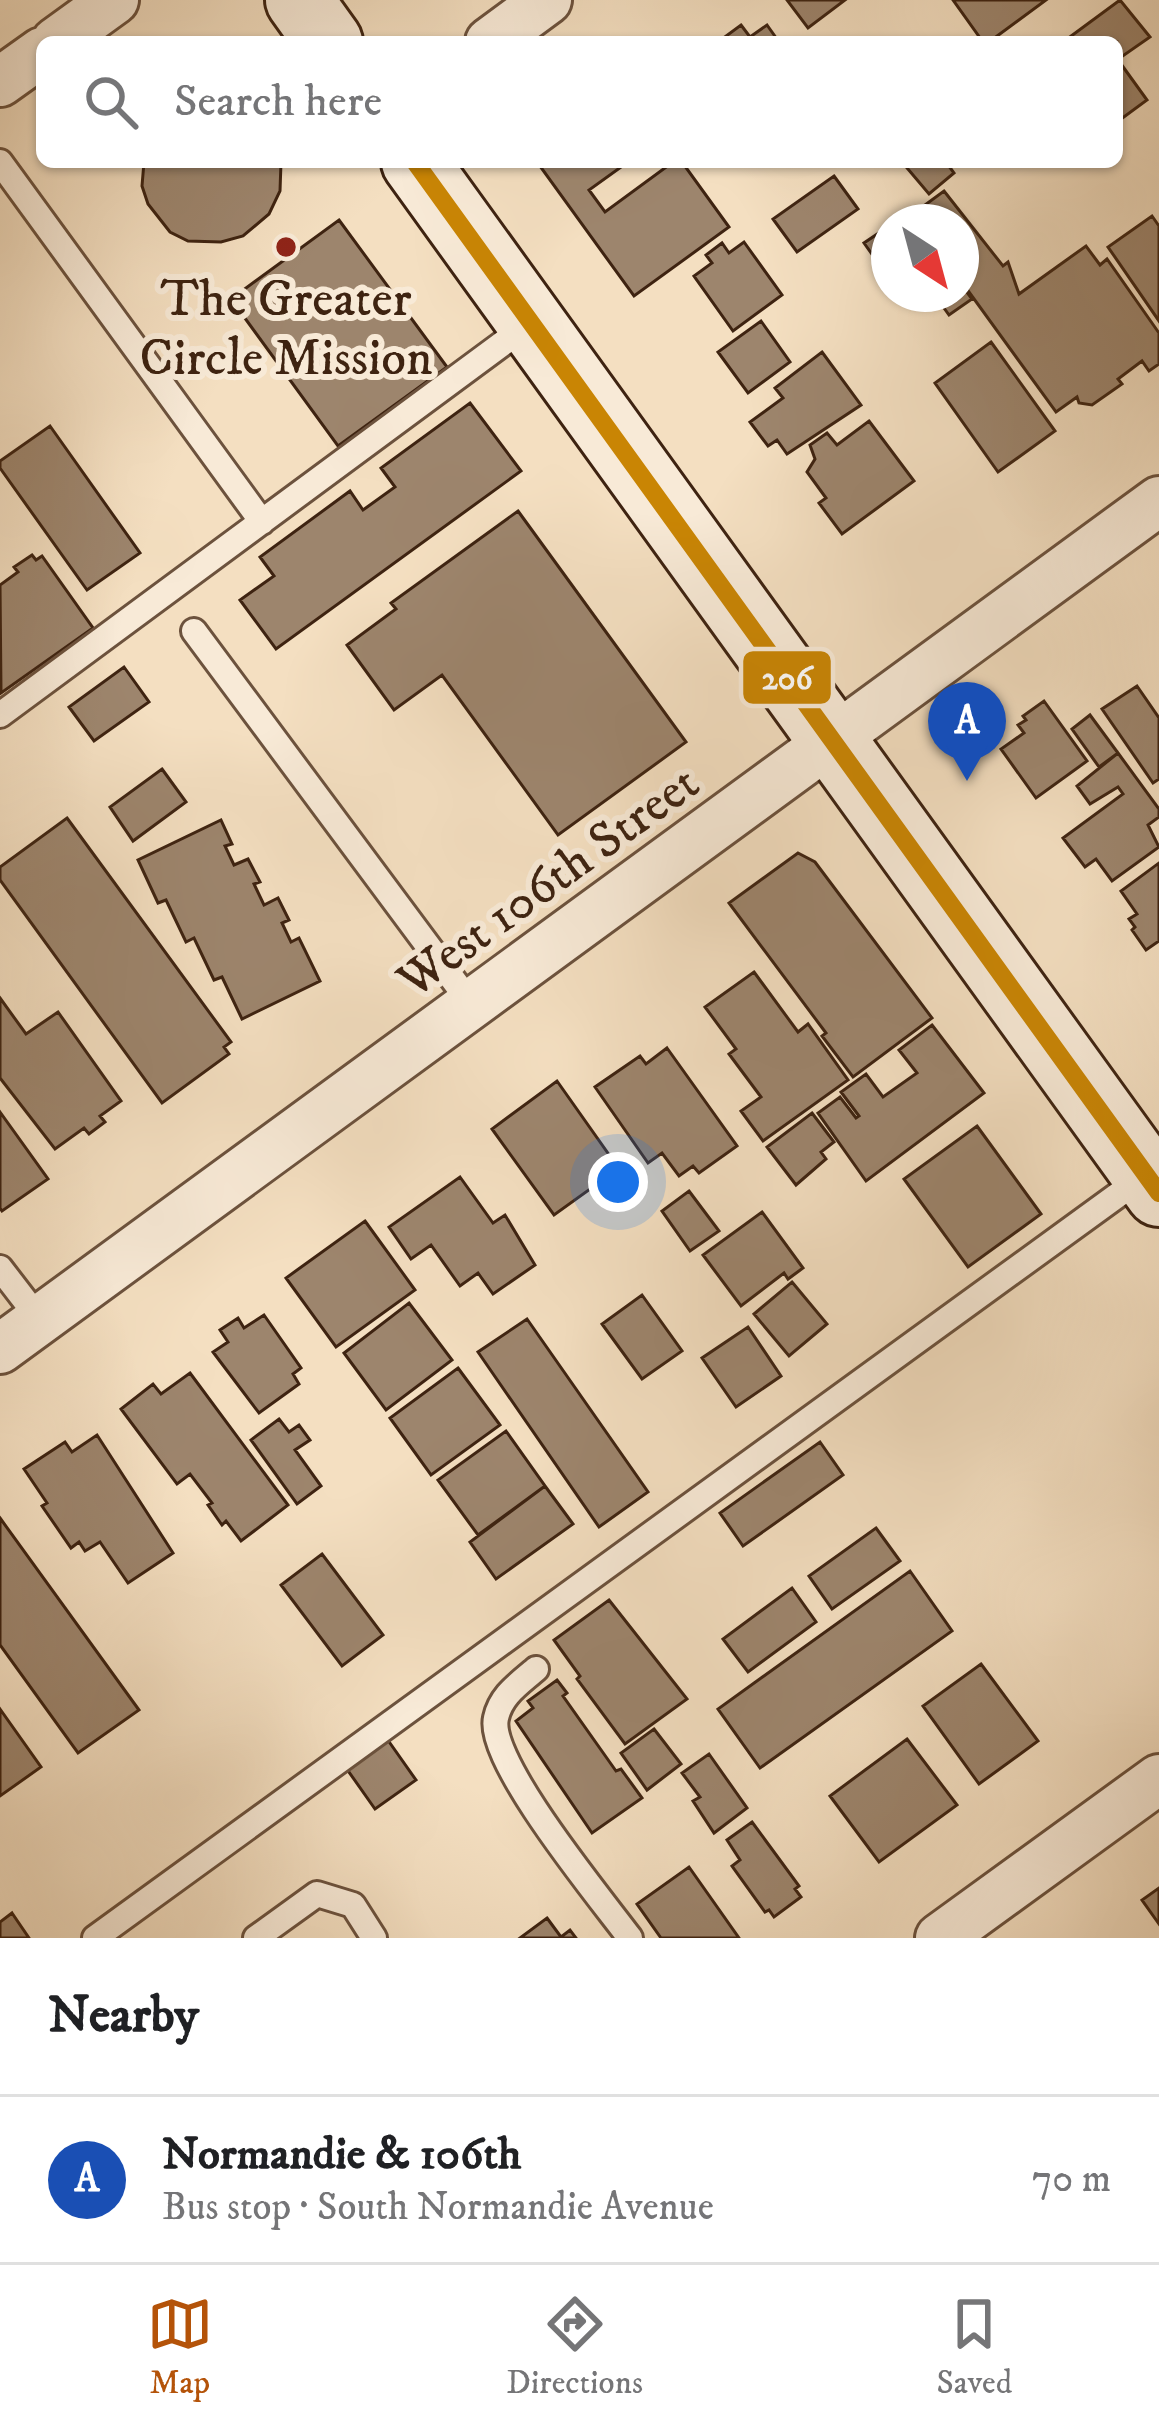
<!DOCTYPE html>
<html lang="en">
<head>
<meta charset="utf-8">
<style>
  body { margin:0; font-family:"IM FELL DW Pica",serif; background:#f2f2f2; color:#202124 }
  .compass { position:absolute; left:871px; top:204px; width:108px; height:108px; border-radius:50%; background:#fff; box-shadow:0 3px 9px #0004; rotate:144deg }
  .you { position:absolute; left:618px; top:1182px; width:42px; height:42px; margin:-30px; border:9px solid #fff; border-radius:50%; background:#1a73e8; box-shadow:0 0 0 18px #1a73e833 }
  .badge { display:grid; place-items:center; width:78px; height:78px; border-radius:50%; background:#b45309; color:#fff; font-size:39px; font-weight:700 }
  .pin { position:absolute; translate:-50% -99px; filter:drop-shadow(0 3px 6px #0008) }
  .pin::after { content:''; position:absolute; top:63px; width:42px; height:36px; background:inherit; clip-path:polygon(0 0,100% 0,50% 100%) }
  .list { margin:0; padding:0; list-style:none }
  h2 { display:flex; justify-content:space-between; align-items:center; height:156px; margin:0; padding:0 48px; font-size:51px }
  h2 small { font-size:39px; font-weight:400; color:#757577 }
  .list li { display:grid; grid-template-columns:78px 1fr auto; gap:36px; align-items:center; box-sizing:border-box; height:168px; padding:0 48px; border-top:3px solid #e0e0e0 }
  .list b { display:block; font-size:45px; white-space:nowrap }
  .list p { margin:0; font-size:39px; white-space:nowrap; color:#757577 }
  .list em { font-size:39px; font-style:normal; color:#757577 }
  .icon { flex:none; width:66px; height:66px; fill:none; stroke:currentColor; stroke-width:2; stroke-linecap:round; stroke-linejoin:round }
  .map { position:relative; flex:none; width:1159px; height:1938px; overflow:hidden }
  .search { position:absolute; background:#fff; box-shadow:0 3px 9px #0004; left:36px; right:36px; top:36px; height:132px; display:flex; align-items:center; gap:30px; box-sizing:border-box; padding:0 42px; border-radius:18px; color:#757577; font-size:45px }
  .sheet { height:324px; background:#fff }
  nav { display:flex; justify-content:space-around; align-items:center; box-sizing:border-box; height:168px; border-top:3px solid #e0e0e0; background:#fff; font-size:33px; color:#757577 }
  nav a { display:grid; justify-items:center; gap:6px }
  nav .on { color:#b45309 }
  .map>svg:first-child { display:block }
</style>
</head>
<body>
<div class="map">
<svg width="1159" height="1938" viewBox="0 0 1159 1938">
  <rect width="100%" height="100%" fill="#f4dfc1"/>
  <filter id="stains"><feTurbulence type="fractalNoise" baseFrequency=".00167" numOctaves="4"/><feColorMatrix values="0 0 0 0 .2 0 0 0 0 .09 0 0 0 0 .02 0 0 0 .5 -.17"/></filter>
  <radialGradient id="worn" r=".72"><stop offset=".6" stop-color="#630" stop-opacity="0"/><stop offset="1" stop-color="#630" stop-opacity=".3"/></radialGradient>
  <!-- building -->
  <path fill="#9d856d" stroke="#3e2311" stroke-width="3" d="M 787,0 L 845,0 L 808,28 Z
    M 953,0 L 1046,0 L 989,42 L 983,42 Z
    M 1120,0 L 1150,37 L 1117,60 L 1117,42 L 1063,42 Z
    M 741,25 L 750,37 L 767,25 L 779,42 L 718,42 Z
    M 1121,64 L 1147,100 L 1117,122 L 1117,67 Z
    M 144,162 L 281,162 L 280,191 L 269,214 L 243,236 L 221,242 L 188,241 L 170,232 L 148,204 L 142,186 Z
    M 537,162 L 628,162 L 589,190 L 605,212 L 673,162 L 682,162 L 729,227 L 634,296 Z
    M 902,162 L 946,162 L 954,173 L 929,194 Z
    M 834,176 L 858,209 L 797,252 L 773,219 Z
    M 944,191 L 1003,266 L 1008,262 L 1019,294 L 1086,246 L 1100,265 L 1107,259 L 1159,333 L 1159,364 L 1149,371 L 1142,361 L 1118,379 L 1122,384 L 1092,405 L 1079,403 L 1077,397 L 1056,412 L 961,281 L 961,222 L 921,222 L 914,213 Z
    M 1152,216 L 1159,226 L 1159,321 L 1108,247 Z
    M 339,220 L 447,367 L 338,446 L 231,299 Z
    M 889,226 L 889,278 L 864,243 Z
    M 744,242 L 782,295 L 733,331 L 694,276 L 712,263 L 706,255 L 722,243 L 729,253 Z
    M 961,284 L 972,299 L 949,315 L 934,294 L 961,294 Z
    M 761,321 L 790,362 L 748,393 L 718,352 Z
    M 991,342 L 1055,431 L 998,472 L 935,383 Z
    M 822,352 L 861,405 L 787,454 L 777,440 L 768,446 L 750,422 L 783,398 L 775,388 Z
    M 470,403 L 521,471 L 276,649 L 240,600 L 274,576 L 260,557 L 350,491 L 363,510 L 395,487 L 381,468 Z
    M 869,421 L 914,481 L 842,534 L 819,503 L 826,498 L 807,472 L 815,459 L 810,445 L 827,433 L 837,445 Z
    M 50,426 L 140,553 L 87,590 L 0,468 L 0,461 Z
    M 518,511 L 686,742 L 558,835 L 442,675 L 394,710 L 347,645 L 396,609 L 391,603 Z
    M 32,555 L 36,560 L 42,556 L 93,628 L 1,693 L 0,585 L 18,572 L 14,567 Z
    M 124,667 L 149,702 L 94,741 L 69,707 Z
    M 1137,686 L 1159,718 L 1159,779 L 1153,783 L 1102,709 Z
    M 1044,701 L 1087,761 L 1036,798 L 1001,749 L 1024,733 L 1018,725 L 1026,720 L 1023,716 Z
    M 1090,715 L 1118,753 L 1099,767 L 1072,729 Z
    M 1118,753 L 1159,809 L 1159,817 L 1148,825 L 1159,847 L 1112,881 L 1096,859 L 1085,867 L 1063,838 L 1123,794 L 1118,787 L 1090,804 L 1077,786 Z
    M 162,769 L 186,802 L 133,841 L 110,807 Z
    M 67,818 L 231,1042 L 224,1047 L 229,1054 L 162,1103 L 0,880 L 0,867 Z
    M 221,820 L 232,844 L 225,846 L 234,865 L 248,859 L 260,882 L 254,884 L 264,905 L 278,898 L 289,920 L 282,923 L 291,942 L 299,938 L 320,981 L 242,1019 L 222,977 L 214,980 L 194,938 L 186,942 L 166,900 L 158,903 L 138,860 Z
    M 798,853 L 815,862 L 932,1018 L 853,1077 L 822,1036 L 826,1033 L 729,903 Z
    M 1159,863 L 1159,941 L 1146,950 L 1132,930 L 1135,927 L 1129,919 L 1137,914 L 1121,891 Z
    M 754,972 L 798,1032 L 808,1024 L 848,1080 L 763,1141 L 741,1111 L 761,1097 L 729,1054 L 736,1049 L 705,1007 Z
    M 0,998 L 26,1034 L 58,1012 L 121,1101 L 100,1116 L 105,1122 L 89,1134 L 84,1128 L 55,1149 L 0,1078 Z
    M 932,1025 L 984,1093 L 866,1181 L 818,1113 L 840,1097 L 856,1118 L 859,1116 L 841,1092 L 866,1074 L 883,1097 L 917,1073 L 899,1050 Z
    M 667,1048 L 737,1146 L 699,1173 L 693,1166 L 679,1176 L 662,1153 L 648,1163 L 595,1087 L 640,1056 L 646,1064 Z
    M 557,1081 L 624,1176 L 603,1192 L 597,1184 L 554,1215 L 492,1129 Z
    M 0,1112 L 48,1179 L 2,1211 L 0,1208 Z
    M 812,1113 L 834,1142 L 821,1152 L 826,1159 L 796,1185 L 767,1147 Z
    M 977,1126 L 1041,1214 L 968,1267 L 904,1179 Z
    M 460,1177 L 493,1223 L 505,1215 L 535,1265 L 493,1294 L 478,1273 L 460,1286 L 431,1245 L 411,1259 L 389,1227 Z
    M 689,1191 L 719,1231 L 690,1251 L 662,1211 Z
    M 762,1212 L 803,1268 L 788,1279 L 784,1273 L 741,1306 L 703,1255 Z
    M 365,1221 L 415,1290 L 336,1347 L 286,1278 Z
    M 792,1282 L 827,1324 L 789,1356 L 754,1314 Z
    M 642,1295 L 682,1351 L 642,1379 L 602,1324 Z
    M 409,1303 L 452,1360 L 386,1410 L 344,1353 Z
    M 264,1315 L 301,1368 L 293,1374 L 299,1384 L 259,1413 L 213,1352 L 228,1342 L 220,1330 L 238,1318 L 244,1328 Z
    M 527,1319 L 648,1492 L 599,1527 L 478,1352 Z
    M 748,1327 L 781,1376 L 736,1407 L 702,1358 Z
    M 458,1368 L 500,1425 L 431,1475 L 390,1418 Z
    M 190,1373 L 288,1505 L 241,1541 L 226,1521 L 222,1525 L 208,1505 L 212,1503 L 190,1474 L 177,1484 L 121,1409 L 153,1384 L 161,1394 Z
    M 279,1419 L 289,1432 L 299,1425 L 310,1440 L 295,1450 L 321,1486 L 297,1504 L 251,1440 Z
    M 506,1431 L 545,1486 L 478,1535 L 438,1480 Z
    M 97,1435 L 173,1553 L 128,1583 L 100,1542 L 85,1551 L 79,1542 L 71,1548 L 42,1506 L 47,1503 L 24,1469 L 65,1442 L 72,1452 Z
    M 820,1442 L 843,1475 L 743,1546 L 720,1513 Z
    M 545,1486 L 573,1524 L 496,1579 L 470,1542 Z
    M 0,1518 L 139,1710 L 78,1753 L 0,1645 Z
    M 876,1528 L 900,1561 L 832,1609 L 809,1576 Z
    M 322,1554 L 383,1635 L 342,1666 L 281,1585 Z
    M 910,1571 L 952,1631 L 760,1768 L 718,1709 Z
    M 792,1588 L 816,1622 L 748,1672 L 723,1639 Z
    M 609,1600 L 687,1699 L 625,1744 L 577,1679 L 580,1676 L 554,1640 Z
    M 981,1664 L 1038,1741 L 979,1784 L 923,1706 Z
    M 557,1680 L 567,1693 L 563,1696 L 616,1771 L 621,1769 L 642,1798 L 592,1833 L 516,1721 L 533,1708 L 528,1701 Z
    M 0,1709 L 41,1767 L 0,1796 Z
    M 654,1729 L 681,1764 L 647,1790 L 621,1753 Z
    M 385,1736 L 416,1780 L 375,1809 L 344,1765 Z
    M 907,1739 L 957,1805 L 879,1862 L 830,1796 Z
    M 709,1754 L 747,1808 L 714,1833 L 693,1801 L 700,1797 L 682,1773 Z
    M 752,1822 L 799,1886 L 795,1889 L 801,1897 L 774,1917 L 769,1910 L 765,1912 L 732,1866 L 740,1860 L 727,1840 Z
    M 689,1867 L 739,1938 L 661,1938 L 637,1904 Z
    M 1159,1888 L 1159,1924 L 1142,1900 Z
    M 12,1913 L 29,1938 L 0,1938 L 0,1922 Z
    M 547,1918 L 561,1937 L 570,1930 L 576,1938 L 520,1938 Z"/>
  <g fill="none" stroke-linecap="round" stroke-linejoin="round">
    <defs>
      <path id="lane" d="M 0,162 L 262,522
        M 194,631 L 472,1005
        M 0,715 L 529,324
        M 0,1268 L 40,1320
        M 536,1669 C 519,1684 501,1695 496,1718 C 486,1760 601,1899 630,1938
        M 95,1938 L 1144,1176
        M 256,1938 L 317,1894 L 353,1905 L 374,1938"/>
      <path id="street" d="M 56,42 L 114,0
        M 490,42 L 547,0
        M 0,82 L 42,52
        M 0,1349 L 1159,501
        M 940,1938 L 1159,1779"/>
      <path id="secondary" d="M 299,0 L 329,42
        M 415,162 L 1159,1193"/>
    </defs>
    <!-- lane casing -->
    <use href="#lane" stroke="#6c523d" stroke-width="30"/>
    <!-- street casing -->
    <use href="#street" stroke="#6c523d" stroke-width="54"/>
    <!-- secondary casing -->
    <use href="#secondary" stroke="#3e2311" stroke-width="72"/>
    <!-- lane -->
    <use href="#lane" stroke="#f8ead7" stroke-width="24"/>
    <!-- street -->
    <use href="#street" stroke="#f8ead7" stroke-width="48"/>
    <!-- secondary -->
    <use href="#secondary" stroke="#f8ead7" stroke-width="66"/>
    <defs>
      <path id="bus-1" d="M 415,162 L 1159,1193"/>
    </defs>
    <!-- bus-1 casing -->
    <use href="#bus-1" stroke="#f8ead7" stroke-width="27"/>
    <!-- bus-1 -->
    <use href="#bus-1" stroke="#c98504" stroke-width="18"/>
  </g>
  <!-- markers -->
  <circle fill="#8f2418" stroke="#f8ead7" stroke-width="4.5" cx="286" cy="247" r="12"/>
  <g text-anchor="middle" stroke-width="12" stroke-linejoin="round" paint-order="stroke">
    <!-- poi labels -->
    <g font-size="51" fill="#3e2311" stroke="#f8ead7">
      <text x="286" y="315">The Greater<tspan x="286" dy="59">Circle Mission</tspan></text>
    </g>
    <!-- street labels -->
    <g font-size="51" fill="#3e2311" stroke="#f8ead7">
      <text transform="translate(547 880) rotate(-36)" y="18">West 106th Street</text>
    </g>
  </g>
  <rect stroke="#f8ead7" stroke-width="4.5" x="741" y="649" width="92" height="57" rx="12" fill="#c98504"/>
  <g font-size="33" text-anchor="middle" font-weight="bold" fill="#fff">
    <text x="787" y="689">206</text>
  </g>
  <rect width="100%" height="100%" filter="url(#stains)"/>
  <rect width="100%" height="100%" fill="url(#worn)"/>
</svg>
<svg class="compass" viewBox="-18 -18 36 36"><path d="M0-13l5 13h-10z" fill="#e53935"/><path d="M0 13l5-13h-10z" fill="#757577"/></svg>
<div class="you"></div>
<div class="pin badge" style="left:967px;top:781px;background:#1a4fb4">A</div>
<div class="search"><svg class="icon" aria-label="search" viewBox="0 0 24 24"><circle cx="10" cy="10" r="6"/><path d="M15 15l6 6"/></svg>Search here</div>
</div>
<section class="sheet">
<h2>Nearby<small></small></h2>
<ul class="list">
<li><span class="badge" style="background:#1a4fb4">A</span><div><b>Normandie &amp; 106th</b><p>Bus stop · South Normandie Avenue</p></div><em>70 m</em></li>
</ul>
</section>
<nav>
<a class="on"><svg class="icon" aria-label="map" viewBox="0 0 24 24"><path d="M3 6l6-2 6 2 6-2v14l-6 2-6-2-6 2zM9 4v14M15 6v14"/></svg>Map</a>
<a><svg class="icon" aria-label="directions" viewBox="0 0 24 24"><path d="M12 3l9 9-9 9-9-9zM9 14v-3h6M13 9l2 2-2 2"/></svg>Directions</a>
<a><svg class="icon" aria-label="saved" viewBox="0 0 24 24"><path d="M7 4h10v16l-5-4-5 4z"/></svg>Saved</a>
</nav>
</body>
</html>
